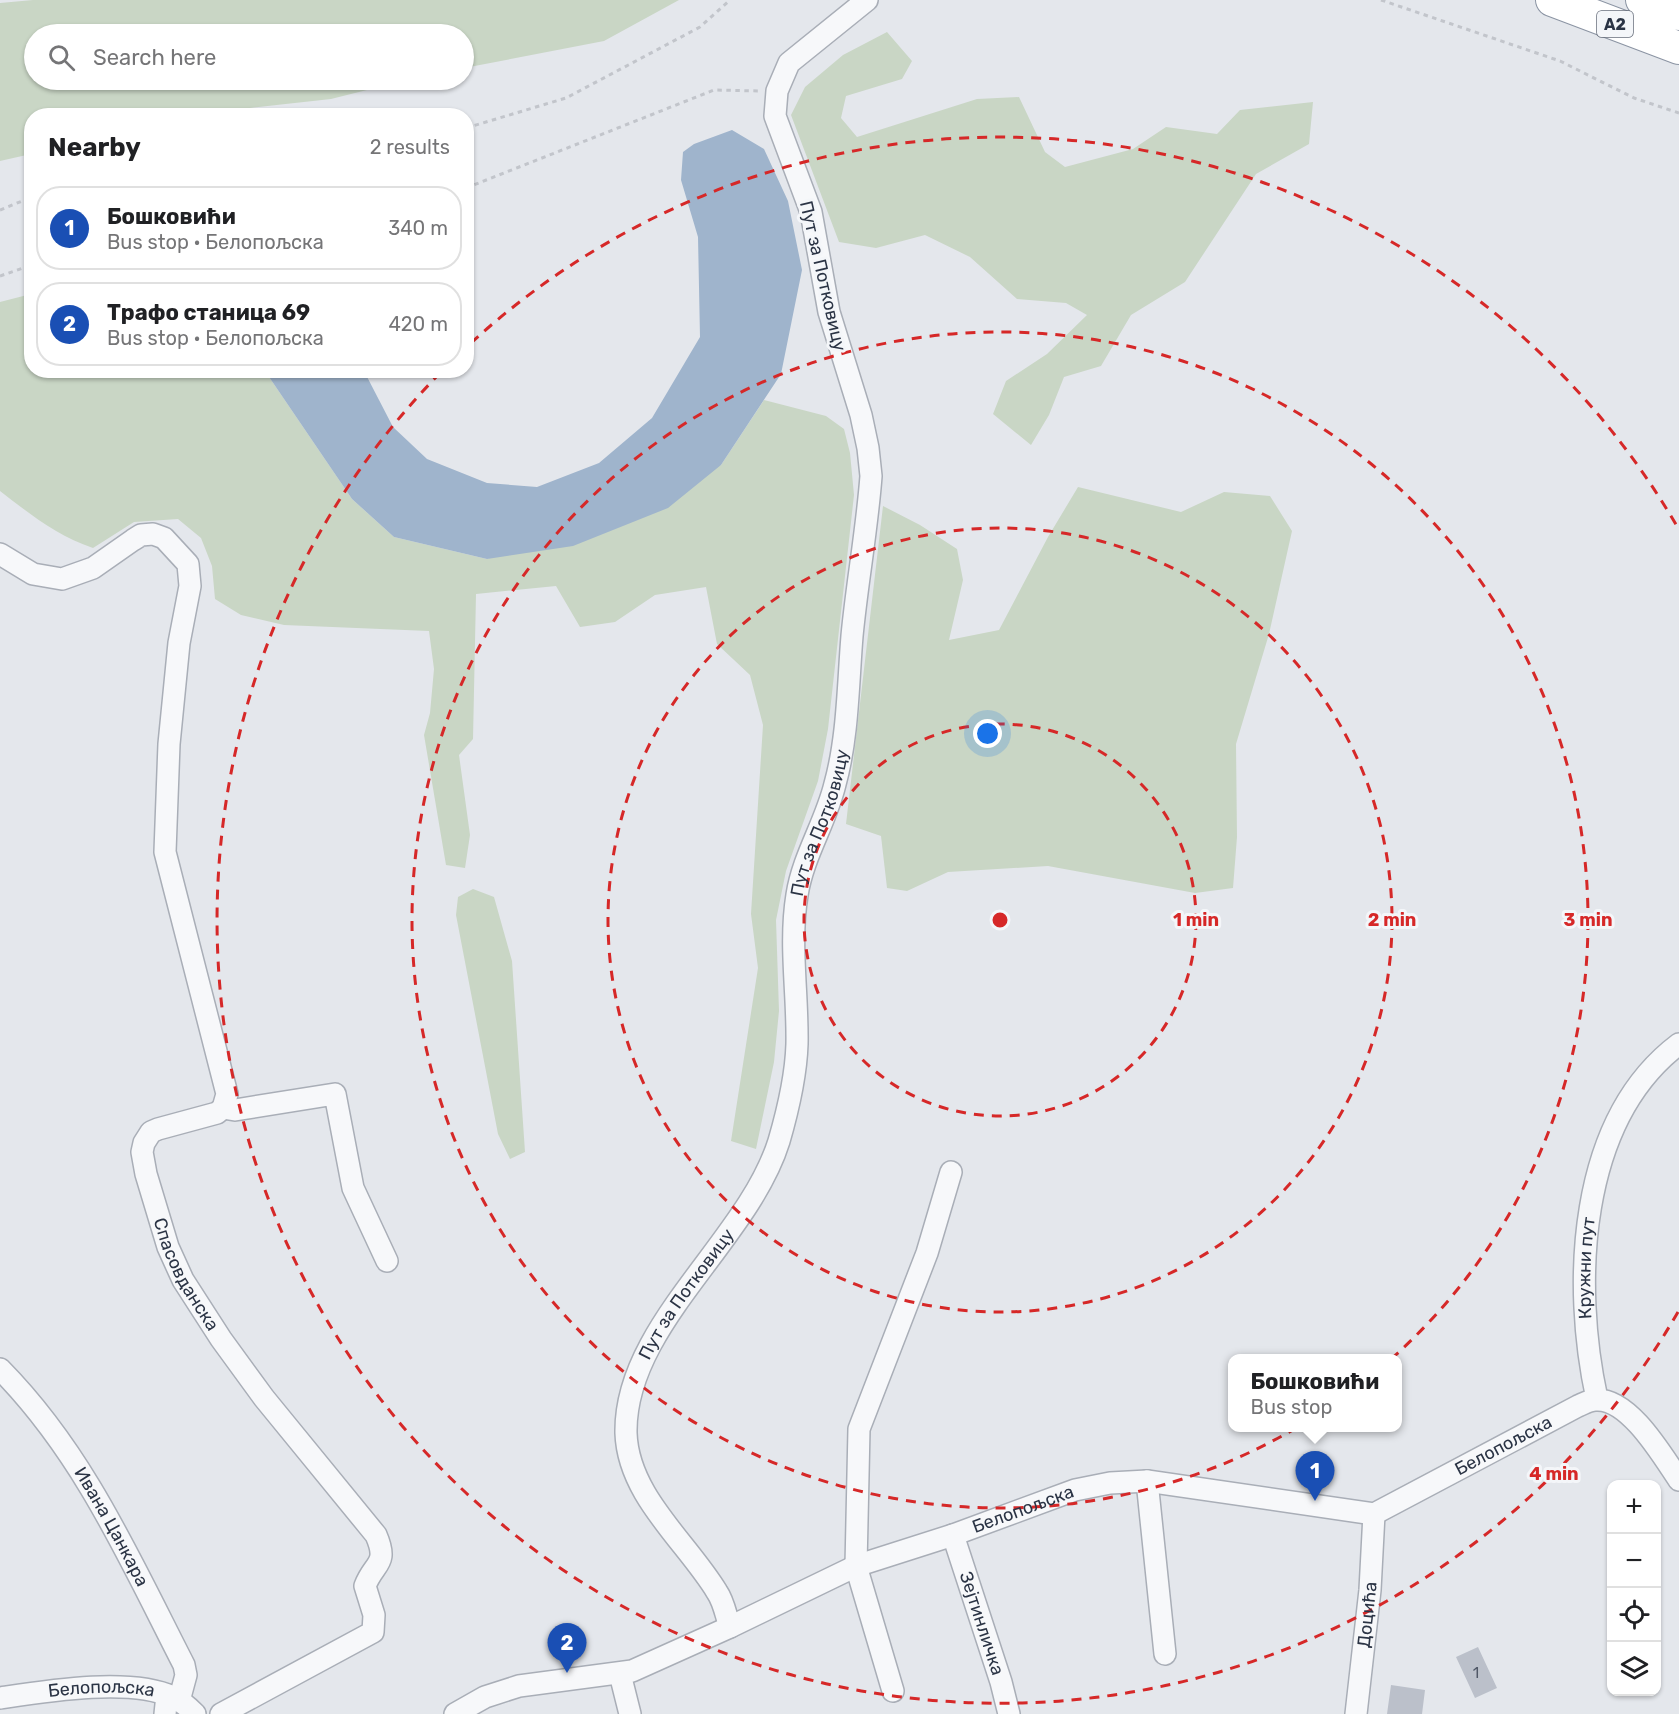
<!DOCTYPE html>
<html lang="en">
<head>
<meta charset="utf-8">
<style>
  body { margin:0; font-family:Rubik,sans-serif; background:#f6f6f6; color:#202124 }
  .controls { position:absolute; right:18px; bottom:18px; display:grid; overflow:hidden; border-radius:12px; box-shadow:0 2px 4px #0004 }
  .controls button { width:54px; height:54px; display:grid; place-items:center; padding:0; border:0; border-bottom:2px solid #e0e0e0; background:#fff; color:#202124; font:30px sans-serif }
  .you { position:absolute; left:988px; top:734px; width:21px; height:21px; margin:-15px; border:4px solid #fff; border-radius:50%; background:#1a73e8; box-shadow:0 0 0 9px #1a73e833 }
  .badge { display:grid; place-items:center; width:39px; height:39px; border-radius:50%; background:#2563eb; color:#fff; font-size:20px; font-weight:700 }
  .pin { position:absolute; translate:-50% -50px; filter:drop-shadow(0 2px 3px #0008) }
  .pin::after { content:''; position:absolute; top:32px; width:21px; height:18px; background:inherit; clip-path:polygon(0 0,100% 0,50% 100%) }
  .popup { position:absolute; left:1228px; top:1354px; width:174px; height:78px; box-sizing:border-box; display:grid; place-content:center; border-radius:12px; background:#fff; filter:drop-shadow(0 2px 4px #0005); font-size:20px; white-space:nowrap; color:#757577 }
  .popup b { font-size:22px; color:#202124 }
  .popup::after { content:''; position:absolute; left:50%; top:100%; margin-left:-12px; border:12px solid transparent; border-top-color:#fff }
  .list { margin:0; padding:0; list-style:none }
  h2 { display:flex; justify-content:space-between; align-items:center; height:78px; margin:0; padding:0 24px; font-size:26px }
  h2 small { font-size:20px; font-weight:400; color:#757577 }
  .list li { display:grid; grid-template-columns:39px 1fr auto; gap:18px; align-items:center; box-sizing:border-box; height:84px; margin:0 12px 12px; padding:0 12px; border:2px solid #e0e0e0; border-radius:24px }
  .list b { display:block; font-size:22px; white-space:nowrap }
  .list p { margin:0; font-size:20px; white-space:nowrap; color:#757577 }
  .list em { font-size:20px; font-style:normal; color:#757577 }
  .icon { flex:none; width:33px; height:33px; fill:none; stroke:currentColor; stroke-width:2; stroke-linecap:round; stroke-linejoin:round }
  .map { position:relative; flex:none; width:1679px; height:1714px; overflow:hidden }
  .search { position:absolute; background:#fff; box-shadow:0 2px 4px #0004; left:24px; top:24px; width:450px; height:66px; display:flex; align-items:center; gap:15px; box-sizing:border-box; padding:0 21px; border-radius:33px; color:#757577; font-size:22px }
  .panel { position:absolute; background:#fff; box-shadow:0 2px 4px #0004; left:24px; top:108px; width:450px; height:270px; border-radius:24px }
  .map>svg:first-child { display:block }
</style>
</head>
<body>
<div class="map">
<svg width="1679" height="1714" viewBox="0 0 1679 1714">
  <rect width="100%" height="100%" fill="#e4e7ec"/>
  <!-- green -->
  <path fill="#c9d6c5" d="M 33,0 L 679,0 L 604,41 L 464,68 L 464,34 L 34,34 L 34,80 L 407,80 L 331,99 L 250,108 L 217,115 L 32,116 L 31,154 L 0,161 L 0,3 Z
    M 887,32 L 912,61 L 902,79 L 846,96 L 841,118 L 857,137 L 977,99 L 1019,97 L 1045,152 L 1065,167 L 1133,149 L 1166,127 L 1217,134 L 1240,110 L 1313,102 L 1309,144 L 1256,174 L 1185,282 L 1131,315 L 1101,366 L 1064,377 L 1049,415 L 1031,445 L 993,414 L 1006,381 L 1047,354 L 1087,315 L 1066,303 L 1017,299 L 970,257 L 925,235 L 876,248 L 839,242 L 791,115 L 805,87 L 843,55 Z
    M 31,294 L 32,370 L 265,371 L 352,499 L 394,537 L 487,559 L 721,465 L 764,400 L 826,416 L 844,429 L 850,453 L 854,495 L 828,729 L 818,781 L 786,871 L 776,920 L 779,1011 L 774,1062 L 756,1149 L 731,1141 L 758,968 L 751,914 L 763,725 L 750,675 L 717,644 L 706,587 L 655,595 L 615,622 L 580,627 L 556,586 L 476,594 L 473,739 L 459,755 L 470,835 L 465,868 L 446,865 L 424,735 L 430,713 L 434,669 L 429,631 L 284,625 L 241,615 L 215,599 L 212,566 L 201,538 L 178,519 L 134,522 L 93,548 C 57,536 30,514 0,491 L 0,302 Z
    M 1078,487 L 1181,512 L 1224,492 L 1270,496 L 1292,531 L 1269,634 L 1236,744 L 1237,837 L 1233,888 L 1195,893 L 1048,866 L 948,872 L 907,891 L 887,888 L 881,836 L 846,824 L 883,506 L 920,525 L 957,549 L 963,580 L 949,640 L 999,630 L 1048,537 Z
    M 473,889 L 494,897 L 512,961 L 525,1152 L 510,1159 L 498,1134 L 456,915 L 458,897 Z"/>
  <!-- water -->
  <path fill="#9fb4cc" d="M 732,130 L 764,149 L 788,201 L 802,270 L 781,374 L 721,465 L 668,508 L 573,546 L 487,559 L 394,537 L 352,499 L 265,371 L 364,371 L 393,427 L 427,459 L 487,483 L 537,487 L 599,463 L 652,418 L 700,337 L 698,237 L 681,180 L 683,152 L 694,144 Z"/>
  <!-- building -->
  <path fill="#bbc0ca" d="M 1478,1647 L 1497,1688 L 1475,1698 L 1456,1657 Z
    M 1391,1685 L 1425,1690 L 1422,1714 L 1387,1714 Z"/>
  <g fill="none" stroke-linecap="round" stroke-linejoin="round">
    <defs>
      <g id="minor">
        <path id="s1" d="M 0,554 L 33,574 L 62,579 L 93,568 L 133,540 L 141,535 L 153,534 L 164,538 L 188,564 L 190,586 L 179,643 L 169,744 L 165,852 L 227,1094 L 223,1108 L 217,1113 L 158,1129 L 151,1132 L 144,1143 L 142,1152 L 146,1174 L 168,1247 L 183,1280 L 221,1339 L 264,1398 L 376,1535 C 389,1565 374,1562 365,1586 L 374,1615 L 373,1632 L 221,1714"/>
        <path d="M 223,1108 L 235,1110 L 335,1094 L 353,1188 L 387,1261"/>
        <path id="s2" d="M 0,1369 C 84,1454 130,1560 184,1665 L 186,1675 L 179,1701"/>
        <path id="s3" d="M 1597,1399 C 1572,1285 1577,1121 1679,1044"/>
        <path d="M 1147,1481 L 1165,1654"/>
        <path id="s4" d="M 953,1535 L 1001,1682 L 1009,1714"/>
        <path id="s5" d="M 730,1627 C 726,1616 724,1602 717,1592 C 687,1542 628,1496 626,1433 C 624,1326 748,1241 779,1141 C 788,1110 796,1076 797,1044 C 798,994 789,944 797,895 C 803,856 826,822 835,784 C 848,737 848,685 852,636 C 857,583 867,530 871,476 L 868,448 L 861,415 L 829,312 L 811,212 L 775,116 L 777,91 L 789,63 L 867,0"/>
        <path d="M 620,1674 L 630,1714"/>
        <path d="M 893,1691 L 856,1566 L 859,1429 L 927,1253 L 951,1172"/>
        <path id="s6" d="M 0,1698 C 46,1691 130,1677 173,1697 C 182,1701 189,1708 195,1714"/>
        <path d="M 165,1714 L 167,1695"/>
        <path id="s7" d="M 455,1714 L 485,1697 L 519,1686 L 632,1671 L 730,1627 L 856,1566 L 953,1535 L 1075,1490 L 1110,1483 L 1147,1481 L 1374,1514 L 1578,1406 C 1583,1404 1589,1400 1596,1400 C 1629,1398 1662,1455 1679,1480"/>
        <path id="s8" d="M 1356,1714 L 1370,1590 L 1374,1514"/>
      </g>
      <path id="highway" d="M 1552,0 L 1679,48
        M 1642,0 L 1679,14"/>
    </defs>
    <!-- minor casing -->
    <use href="#minor" stroke="#a9aeb7" stroke-width="24"/>
    <!-- highway casing -->
    <use href="#highway" stroke="#8b94a3" stroke-width="34"/>
    <!-- path -->
    <path stroke="#c2c5cb" stroke-width="3" stroke-dasharray="4.5 4.5" stroke-linecap="butt" d="M 1381,0 L 1560,61 L 1634,98 L 1679,113
      M 466,128 L 566,98 L 700,27 L 730,0
      M 466,188 L 714,90 L 760,91
      M 0,210 L 32,197
      M 0,276 L 32,265"/>
    <!-- minor -->
    <use href="#minor" stroke="#f7f8fa" stroke-width="21"/>
    <!-- highway -->
    <use href="#highway" stroke="#fff" stroke-width="32"/>
  </g>
  <!-- distance rings -->
  <g fill="none" stroke="#d62828" stroke-width="3" stroke-dasharray="10 8">
    <circle cx="1000" cy="920" r="196"/>
    <circle cx="1000" cy="920" r="392"/>
    <circle cx="1000" cy="920" r="588"/>
    <path d="M1678 1312A783 783 0 1 1 442 371M471 343A783 783 0 0 1 1678 528"/>
  </g>
  <g text-anchor="middle" stroke-width="6" stroke-linejoin="round" paint-order="stroke">
    <!-- number labels -->
    <g font-size="15" fill="#4f5766">
      <text x="1476" y="1678">1</text>
    </g>
    <!-- shield labels -->
    <rect fill="#f4f6f9" stroke="#676e7b" stroke-width="1.5" x="1597" y="11" width="36" height="26" rx="4.5"/>
    <g font-size="16" font-weight="bold" fill="#2b3445">
      <text x="1615" y="30">A2</text>
    </g>
    <!-- street labels -->
    <g font-size="18" fill="#2b3445" stroke="#f4f6f9">
      <text transform="translate(823 276) rotate(77)" y="6">Пут за Потковицу</text>
      <text dy="6" stroke="none"><textPath href="#s5" startOffset="882">Пут за Потковицу</textPath></text>
      <text dy="6" stroke="none"><textPath href="#s3" startOffset="132">Кружни пут</textPath></text>
      <text dy="6" stroke="none"><textPath href="#s1" startOffset="1002">Спасовданска</textPath></text>
      <text dy="6" stroke="none"><textPath href="#s5" startOffset="378">Пут за Потковицу</textPath></text>
      <text dy="6" stroke="none"><textPath href="#s7" startOffset="1112">Белопољска</textPath></text>
      <text dy="6" stroke="none"><textPath href="#s7" startOffset="608">Белопољска</textPath></text>
      <text dy="6" stroke="none"><textPath href="#s2" startOffset="194">Ивана Цанкара</textPath></text>
      <text dy="6" stroke="none"><textPath href="#s8" startOffset="100">Доцића</textPath></text>
      <text dy="6" stroke="none"><textPath href="#s4" startOffset="93">Зејтинличка</textPath></text>
      <text dy="6" stroke="none"><textPath href="#s6" startOffset="102">Белопољска</textPath></text>
    </g>
  </g>
  <circle cx="1000" cy="920" r="9" fill="#d62828" stroke="#f4f6f9" stroke-width="3"/>
  <g font-size="18" text-anchor="middle" font-weight="bold" fill="#d62828" stroke="#f4f6f9" stroke-width="6" stroke-linejoin="round" paint-order="stroke">
    <text x="1196" y="926">1 min</text>
    <text x="1392" y="926">2 min</text>
    <text x="1588" y="926">3 min</text>
    <text x="1554" y="1480">4 min</text>
  </g>
</svg>
<div class="controls">
<button>+</button>
<button>−</button>
<button><svg class="icon" aria-label="locate" viewBox="0 0 24 24"><circle cx="12" cy="12" r="6"/><path d="M12 2v4M12 18v4M2 12h4M18 12h4"/></svg></button>
<button><svg class="icon" aria-label="layers" viewBox="0 0 24 24"><path d="M12 4l9 5-9 5-9-5zM3 14l9 5 9-5"/></svg></button>
</div>
<div class="you"></div>
<div class="pin badge" style="left:1315px;top:1501px;background:#1a4fb4">1</div>
<div class="popup"><b>Бошковићи</b>Bus stop</div>
<div class="pin badge" style="left:567px;top:1673px;background:#1a4fb4">2</div>
<div class="search"><svg class="icon" aria-label="search" viewBox="0 0 24 24"><circle cx="10" cy="10" r="6"/><path d="M15 15l6 6"/></svg>Search here</div>
<section class="panel">
<h2>Nearby<small>2 results</small></h2>
<ul class="list">
<li><span class="badge" style="background:#1a4fb4">1</span><div><b>Бошковићи</b><p>Bus stop · Белопољска</p></div><em>340 m</em></li>
<li><span class="badge" style="background:#1a4fb4">2</span><div><b>Трафо станица 69</b><p>Bus stop · Белопољска</p></div><em>420 m</em></li>
</ul>
</section>
</div>
</body>
</html>
